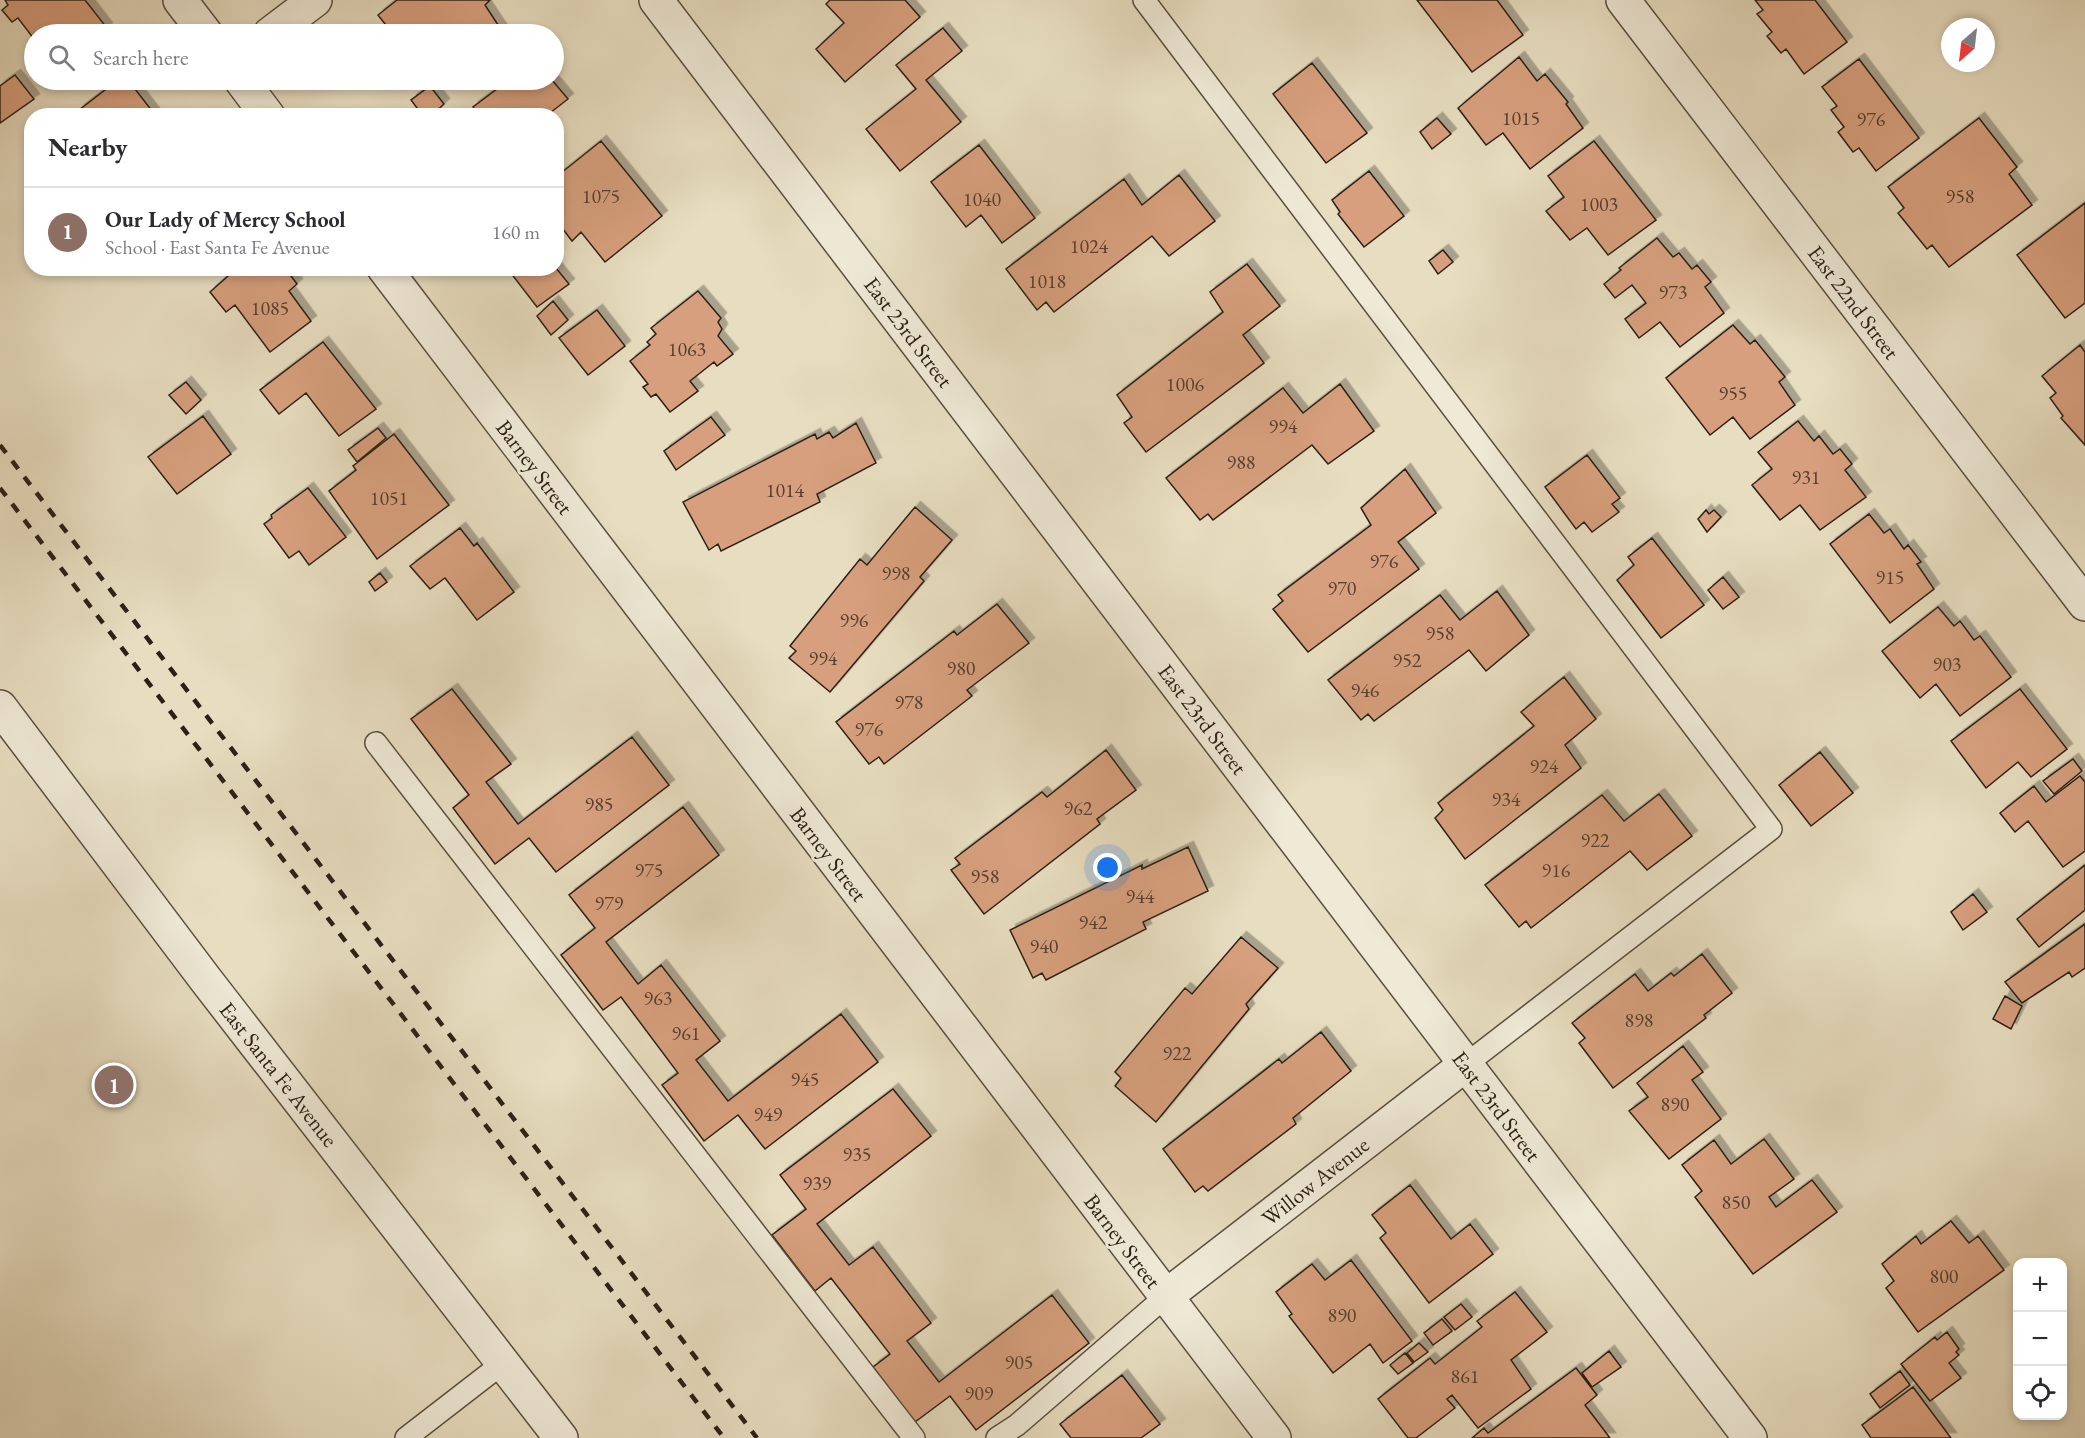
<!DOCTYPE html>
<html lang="en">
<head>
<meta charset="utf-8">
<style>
  body { margin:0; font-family:"EB Garamond",serif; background:#f7f7f7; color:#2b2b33 }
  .controls { position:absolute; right:18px; bottom:18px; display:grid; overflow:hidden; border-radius:12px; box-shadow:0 3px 9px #0003 }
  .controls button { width:54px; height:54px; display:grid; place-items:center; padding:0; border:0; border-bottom:2px solid #e1e1e2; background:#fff; color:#2b2b33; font:30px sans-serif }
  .compass { position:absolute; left:1941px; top:18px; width:54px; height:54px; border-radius:50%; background:#fff; box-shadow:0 3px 9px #0003; rotate:208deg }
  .you { position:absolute; left:1108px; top:868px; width:21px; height:21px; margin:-15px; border:4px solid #fff; border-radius:50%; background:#1a73e8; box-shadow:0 0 0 9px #1a73e833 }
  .badge { display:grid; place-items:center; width:39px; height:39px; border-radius:50%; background:#d93025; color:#fff; font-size:20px; font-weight:700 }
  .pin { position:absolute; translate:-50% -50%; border:3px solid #fff; box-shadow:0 2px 6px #0006 }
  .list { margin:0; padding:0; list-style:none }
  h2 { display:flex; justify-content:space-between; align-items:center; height:78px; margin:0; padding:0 24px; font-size:26px }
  h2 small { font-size:20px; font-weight:400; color:#7c7c81 }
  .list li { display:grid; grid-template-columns:39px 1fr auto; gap:18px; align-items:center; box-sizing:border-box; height:90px; padding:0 24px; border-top:2px solid #e1e1e2 }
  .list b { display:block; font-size:22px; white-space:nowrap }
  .list p { margin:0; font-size:20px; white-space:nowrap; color:#7c7c81 }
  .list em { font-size:20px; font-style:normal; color:#7c7c81 }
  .icon { flex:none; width:33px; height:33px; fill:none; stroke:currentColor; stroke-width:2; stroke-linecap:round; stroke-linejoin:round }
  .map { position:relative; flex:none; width:2085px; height:1438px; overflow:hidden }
  .search { position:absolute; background:#fff; box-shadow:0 3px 9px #0003; left:24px; top:24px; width:540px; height:66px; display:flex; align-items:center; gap:15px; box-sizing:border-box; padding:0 21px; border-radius:33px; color:#7c7c81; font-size:22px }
  .panel { position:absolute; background:#fff; box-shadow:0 3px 9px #0003; left:24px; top:108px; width:540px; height:168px; border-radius:24px }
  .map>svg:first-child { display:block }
</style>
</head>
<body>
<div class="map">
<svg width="2085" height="1438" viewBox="0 0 2085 1438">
  <defs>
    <filter id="shadow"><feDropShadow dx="5.5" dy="-5.5" stdDeviation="0" flood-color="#0004"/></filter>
  </defs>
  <rect width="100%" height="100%" fill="#e7ddc0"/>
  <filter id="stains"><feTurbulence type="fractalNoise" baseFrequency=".00333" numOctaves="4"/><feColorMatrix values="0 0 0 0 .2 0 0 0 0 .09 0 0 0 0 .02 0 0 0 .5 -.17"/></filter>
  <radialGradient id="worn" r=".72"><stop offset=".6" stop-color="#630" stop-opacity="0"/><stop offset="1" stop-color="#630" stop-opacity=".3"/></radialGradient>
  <!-- building -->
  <path fill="#d79f7d" stroke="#2b2016" stroke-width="1.5" filter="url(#shadow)" d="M 5,0 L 85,0 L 107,28 L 98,34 L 34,34 L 34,39 L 18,18 L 12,22 L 2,10 L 8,5 Z
    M 397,0 L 490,0 L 485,5 L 504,34 L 393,34 L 378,15 Z
    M 830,0 L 905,0 L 920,17 L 845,82 L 816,49 L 844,23 L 826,4 Z
    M 1417,0 L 1497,0 L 1523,35 L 1472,72 Z
    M 1755,0 L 1815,0 L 1847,42 L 1804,74 L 1786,49 L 1781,53 L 1767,36 L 1772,32 L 1757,14 L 1763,10 Z
    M 943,28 L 962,51 L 926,80 L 961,122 L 900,171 L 866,129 L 916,89 L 896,65 Z
    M 1519,57 L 1537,81 L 1545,74 L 1568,102 L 1566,104 L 1583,128 L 1530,169 L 1503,133 L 1486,145 L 1458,108 Z
    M 1859,59 L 1919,138 L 1876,171 L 1859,148 L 1853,152 L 1838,132 L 1844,127 L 1831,110 L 1837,106 L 1822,87 Z
    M 1312,63 L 1367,133 L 1326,163 L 1273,94 Z
    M 15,75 L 34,99 L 0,123 L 0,86 Z
    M 118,80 L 128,80 L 156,116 L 83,116 L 79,110 Z
    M 509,80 L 552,80 L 568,99 L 546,116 L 480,116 L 473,107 Z
    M 430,86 L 444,104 L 431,116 L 423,116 L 411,100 Z
    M 1437,118 L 1451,134 L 1432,149 L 1420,132 Z
    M 1979,118 L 2017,167 L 2009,174 L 2032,205 L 1949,267 L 1932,245 L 1927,249 L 1898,213 L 1904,208 L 1888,187 Z
    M 601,141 L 662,216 L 605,262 L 581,232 L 572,241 L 556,220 L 556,177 Z
    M 1594,141 L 1656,220 L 1608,255 L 1587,228 L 1570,240 L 1546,211 L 1564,197 L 1548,176 Z
    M 979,145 L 1035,218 L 1002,243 L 981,215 L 966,227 L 931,182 Z
    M 1369,171 L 1404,216 L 1364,247 L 1338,214 L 1340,212 L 1332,200 Z
    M 1179,175 L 1215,221 L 1169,256 L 1152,236 L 1054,312 L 1046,302 L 1037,310 L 1006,269 L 1124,179 L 1142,205 Z
    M 2085,203 L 2085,303 L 2065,318 L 2017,255 Z
    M 1657,238 L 1673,257 L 1679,253 L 1692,269 L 1697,265 L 1711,282 L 1705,287 L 1724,313 L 1680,347 L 1660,322 L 1639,338 L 1625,319 L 1646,303 L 1632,285 L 1615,298 L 1604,284 L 1621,270 L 1619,268 Z
    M 1443,250 L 1453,262 L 1438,274 L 1429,261 Z
    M 1247,264 L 1280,306 L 1243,335 L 1264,363 L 1146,452 L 1124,423 L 1132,417 L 1117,395 L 1223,312 L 1210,292 Z
    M 237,268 L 285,268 L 297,284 L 289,291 L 311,321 L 270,352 L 235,305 L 226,312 L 210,292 Z
    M 507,268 L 556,268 L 569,284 L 537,307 Z
    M 698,291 L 721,318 L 718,322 L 722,329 L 718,336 L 733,354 L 717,366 L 714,362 L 690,381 L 698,391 L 670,412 L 656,394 L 651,397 L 643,387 L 648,384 L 630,361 L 650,345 L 647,342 L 656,334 L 651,328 Z
    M 553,301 L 568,320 L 551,335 L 537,316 Z
    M 597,310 L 625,346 L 588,375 L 559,338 Z
    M 1733,325 L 1750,344 L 1755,340 L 1785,377 L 1779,382 L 1795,405 L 1750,439 L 1733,417 L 1710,435 L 1666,378 Z
    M 323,342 L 376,409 L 339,436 L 306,393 L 279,414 L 260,390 Z
    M 2080,345 L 2085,352 L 2085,445 L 2061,418 L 2063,416 L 2050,398 L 2056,393 L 2042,376 Z
    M 186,382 L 201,400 L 186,414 L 169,395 Z
    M 1340,384 L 1374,431 L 1328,464 L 1312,445 L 1213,520 L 1208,514 L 1200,520 L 1166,478 L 1283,388 L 1303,413 Z
    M 203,416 L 231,454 L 177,494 L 148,457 Z
    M 711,417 L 725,435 L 676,470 L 664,451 Z
    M 1798,421 L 1814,441 L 1819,436 L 1833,454 L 1840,449 L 1852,464 L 1845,470 L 1866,497 L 1820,530 L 1800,505 L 1780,520 L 1752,485 L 1772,469 L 1758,452 Z
    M 856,423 L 876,463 L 817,494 L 820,502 L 721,551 L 718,544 L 709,550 L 683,502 L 815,434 L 817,439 L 829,432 L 833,438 Z
    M 378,428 L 386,438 L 357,462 L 348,450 Z
    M 394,434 L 449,505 L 377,559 L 329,491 L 356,470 L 353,466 Z
    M 1587,455 L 1620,498 L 1612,504 L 1619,512 L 1592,532 L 1584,522 L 1576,529 L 1545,487 Z
    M 1405,469 L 1436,513 L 1398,542 L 1419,569 L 1308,652 L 1273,609 L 1283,601 L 1278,595 L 1371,525 L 1361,508 Z
    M 308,488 L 346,537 L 309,565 L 299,551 L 289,558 L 264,524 L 272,518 L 271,515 Z
    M 915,507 L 952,540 L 920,577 L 924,581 L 830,692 L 789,658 L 796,651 L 790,646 L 860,559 L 867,565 Z
    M 1706,510 L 1709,514 L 1714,510 L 1721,517 L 1707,532 L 1698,519 Z
    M 1869,514 L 1884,533 L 1890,529 L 1904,549 L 1908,545 L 1921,562 L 1917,564 L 1934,589 L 1890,623 L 1830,544 Z
    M 460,528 L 474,546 L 477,543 L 514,592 L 477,620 L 445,578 L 430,589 L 410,566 Z
    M 1652,538 L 1704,605 L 1661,638 L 1617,580 L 1634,565 L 1628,557 Z
    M 380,573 L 387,582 L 375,591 L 369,582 Z
    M 1723,577 L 1739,597 L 1723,609 L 1708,590 Z
    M 1497,591 L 1529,635 L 1486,671 L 1469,650 L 1374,721 L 1368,714 L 1361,720 L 1328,680 L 1440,595 L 1460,620 Z
    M 997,604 L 1029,643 L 967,690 L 972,696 L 884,764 L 879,757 L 869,764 L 836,722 L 954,631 L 957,635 Z
    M 1938,607 L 1954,626 L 1960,621 L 1974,640 L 1980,636 L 2011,677 L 1960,716 L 1936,684 L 1920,698 L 1882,651 Z
    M 1564,677 L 1596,719 L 1565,745 L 1581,768 L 1465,859 L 1435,818 L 1443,810 L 1438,803 L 1534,726 L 1521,712 Z
    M 452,689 L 511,764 L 486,782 L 518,824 L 632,737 L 669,785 L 556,872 L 529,838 L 495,864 L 453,808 L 469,795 L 411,719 Z
    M 2020,689 L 2067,749 L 2031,777 L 2018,762 L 1986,788 L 1951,741 Z
    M 1106,750 L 1136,790 L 1097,819 L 1100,824 L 984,914 L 951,870 L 960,864 L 955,858 L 1042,792 L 1047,797 Z
    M 1820,752 L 1853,793 L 1811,826 L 1779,785 Z
    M 2073,759 L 2082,771 L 2054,794 L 2043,781 Z
    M 2080,776 L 2085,782 L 2085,851 L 2063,867 L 2028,821 L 2015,832 L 2000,813 L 2034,786 L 2046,802 Z
    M 1659,794 L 1692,836 L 1647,870 L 1630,851 L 1531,928 L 1526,921 L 1519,927 L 1485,885 L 1602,795 L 1624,821 Z
    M 683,807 L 719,855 L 606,942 L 638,984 L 661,965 L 720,1041 L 696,1060 L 728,1101 L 841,1014 L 878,1062 L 765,1149 L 738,1115 L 704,1141 L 662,1085 L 678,1073 L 621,997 L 603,1010 L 561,955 L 595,928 L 569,895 Z
    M 1188,847 L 1208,891 L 1143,922 L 1146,929 L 1046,980 L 1042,973 L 1033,978 L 1010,930 L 1142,865 L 1142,869 Z
    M 2085,865 L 2085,910 L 2039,947 L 2017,919 Z
    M 1973,894 L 1987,912 L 1963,930 L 1951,912 Z
    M 2085,924 L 2085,968 L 2072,977 L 2069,972 L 2022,1003 L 2005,982 Z
    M 1241,937 L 1278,968 L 1246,1004 L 1249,1009 L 1156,1122 L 1115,1086 L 1121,1078 L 1115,1072 L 1185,988 L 1192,994 Z
    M 1702,954 L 1732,993 L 1704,1015 L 1706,1018 L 1613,1088 L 1579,1043 L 1585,1038 L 1572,1023 L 1635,974 L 1648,991 L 1671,973 L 1674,976 Z
    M 2005,996 L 2022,1006 L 2011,1029 L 1993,1019 Z
    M 1321,1032 L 1351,1071 L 1293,1118 L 1296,1124 L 1208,1191 L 1203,1186 L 1195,1192 L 1163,1149 L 1279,1059 L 1282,1063 Z
    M 1683,1046 L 1703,1072 L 1692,1080 L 1721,1119 L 1669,1159 L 1629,1111 L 1648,1097 L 1637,1083 Z
    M 893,1089 L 931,1136 L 817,1224 L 849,1265 L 873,1247 L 931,1323 L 907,1341 L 939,1382 L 1052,1295 L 1089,1343 L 976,1430 L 950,1396 L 915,1422 L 873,1367 L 890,1354 L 831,1278 L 815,1291 L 772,1235 L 806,1209 L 780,1175 Z
    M 1764,1139 L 1794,1179 L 1769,1197 L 1776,1207 L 1812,1180 L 1837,1212 L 1753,1274 L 1695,1197 L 1702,1191 L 1682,1165 L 1714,1140 L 1731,1164 Z
    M 1410,1185 L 1451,1239 L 1470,1224 L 1493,1254 L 1429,1303 L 1380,1238 L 1386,1233 L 1372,1215 Z
    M 1951,1221 L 1969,1243 L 1978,1236 L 2004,1270 L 1918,1332 L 1886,1288 L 1894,1281 L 1882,1264 L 1916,1236 L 1921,1244 Z
    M 1351,1260 L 1412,1341 L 1383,1363 L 1370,1344 L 1333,1373 L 1289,1316 L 1292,1314 L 1276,1292 L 1312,1264 L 1325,1280 Z
    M 1515,1292 L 1547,1332 L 1511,1360 L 1531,1389 L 1478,1428 L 1452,1395 L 1447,1399 L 1455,1408 L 1416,1438 L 1408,1438 L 1378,1399 L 1430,1358 L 1435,1364 L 1482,1327 L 1477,1321 Z
    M 1461,1304 L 1472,1317 L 1455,1330 L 1444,1317 Z
    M 1442,1319 L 1452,1331 L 1433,1345 L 1424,1333 Z
    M 1947,1332 L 1959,1349 L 1956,1352 L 1959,1355 L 1949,1363 L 1961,1378 L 1930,1401 L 1901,1364 L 1935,1337 L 1937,1340 Z
    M 1419,1343 L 1428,1352 L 1414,1362 L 1407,1353 Z
    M 1609,1351 L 1621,1367 L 1592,1387 L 1582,1373 Z
    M 1405,1353 L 1413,1363 L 1398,1374 L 1390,1365 Z
    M 1576,1368 L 1597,1395 L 1585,1405 L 1610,1438 L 1472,1438 L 1484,1428 L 1488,1433 Z
    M 1900,1371 L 1910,1385 L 1880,1408 L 1870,1394 Z
    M 1122,1375 L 1160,1424 L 1141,1438 L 1071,1438 L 1060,1424 Z
    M 1913,1387 L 1951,1438 L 1871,1438 L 1862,1425 Z"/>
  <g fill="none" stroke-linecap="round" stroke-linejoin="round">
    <defs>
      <path id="service" d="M 1144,0 L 1771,829 L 1465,1065
        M 376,743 L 914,1438
        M 406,1438 L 503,1363
        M 997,1438 L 1017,1425 L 1165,1297"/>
      <path id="minor" d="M 180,0 L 206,34
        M 656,0 L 1750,1438
        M 1623,0 L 2085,604
        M 270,34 L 315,0
        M 241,80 L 268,116
        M 384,268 L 1274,1438
        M 1165,1297 L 1465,1065"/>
      <path id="tertiary" d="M 0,707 L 206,980 L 561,1438"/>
    </defs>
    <!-- service casing -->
    <use href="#service" stroke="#5a4f40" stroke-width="24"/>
    <!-- minor casing -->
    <use href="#minor" stroke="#5a4f40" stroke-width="36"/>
    <!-- tertiary casing -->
    <use href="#tertiary" stroke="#5a4f40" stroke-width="36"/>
    <!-- service -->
    <use href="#service" stroke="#efe9d6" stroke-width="21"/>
    <!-- minor -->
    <use href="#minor" stroke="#efe9d6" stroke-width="33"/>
    <!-- tertiary -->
    <use href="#tertiary" stroke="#efe9d6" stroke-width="33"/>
    <!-- rail -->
    <path stroke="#2b2016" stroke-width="4.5" stroke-dasharray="10 10" stroke-linecap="butt" d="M 0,445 L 757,1438
      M 0,488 L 724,1438"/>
  </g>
  <g text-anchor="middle" stroke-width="6" stroke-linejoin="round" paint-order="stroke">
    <!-- number labels -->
    <g font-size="20" fill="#564030">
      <text x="1521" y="125">1015</text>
      <text x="1871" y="126">976</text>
      <text x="601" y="203">1075</text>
      <text x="1960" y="203">958</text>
      <text x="982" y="206">1040</text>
      <text x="1599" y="211">1003</text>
      <text x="1089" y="253">1024</text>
      <text x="1047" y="288">1018</text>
      <text x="1673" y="299">973</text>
      <text x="270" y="315">1085</text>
      <text x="687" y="356">1063</text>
      <text x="1185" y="391">1006</text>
      <text x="1733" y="400">955</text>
      <text x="1283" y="433">994</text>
      <text x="1241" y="469">988</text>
      <text x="1806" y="484">931</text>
      <text x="785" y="497">1014</text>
      <text x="389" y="505">1051</text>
      <text x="1384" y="568">976</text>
      <text x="896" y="580">998</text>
      <text x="1890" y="584">915</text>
      <text x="1342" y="595">970</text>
      <text x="854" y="627">996</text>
      <text x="1440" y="640">958</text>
      <text x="823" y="665">994</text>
      <text x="1407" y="667">952</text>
      <text x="1947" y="671">903</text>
      <text x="961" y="675">980</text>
      <text x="1365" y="697">946</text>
      <text x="909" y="709">978</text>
      <text x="869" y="736">976</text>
      <text x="1544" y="773">924</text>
      <text x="1506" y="806">934</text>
      <text x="599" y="811">985</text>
      <text x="1078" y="815">962</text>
      <text x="1595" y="847">922</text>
      <text x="649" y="877">975</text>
      <text x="1556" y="877">916</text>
      <text x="985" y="883">958</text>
      <text x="1140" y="903">944</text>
      <text x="609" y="910">979</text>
      <text x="1093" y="929">942</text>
      <text x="1044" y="953">940</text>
      <text x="658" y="1005">963</text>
      <text x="1639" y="1027">898</text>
      <text x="686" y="1040">961</text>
      <text x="1177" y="1060">922</text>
      <text x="805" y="1086">945</text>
      <text x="1675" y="1111">890</text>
      <text x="768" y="1121">949</text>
      <text x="857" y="1161">935</text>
      <text x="817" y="1190">939</text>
      <text x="1736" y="1209">850</text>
      <text x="1944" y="1283">800</text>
      <text x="1342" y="1322">890</text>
      <text x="1019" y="1369">905</text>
      <text x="1465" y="1383">861</text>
      <text x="979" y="1400">909</text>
    </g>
    <!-- street labels -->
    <g font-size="22" fill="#2b2016" stroke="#efe9d6">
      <text transform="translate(1854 302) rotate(53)" y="8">East 22nd Street</text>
      <text transform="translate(909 332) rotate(53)" y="8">East 23rd Street</text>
      <text transform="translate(535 467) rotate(53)" y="8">Barney Street</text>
      <text transform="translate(1203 719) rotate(53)" y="8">East 23rd Street</text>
      <text transform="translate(829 854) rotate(53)" y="8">Barney Street</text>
      <text transform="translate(279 1074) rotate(52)" y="8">East Santa Fe Avenue</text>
      <text transform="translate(1497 1106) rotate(53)" y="8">East 23rd Street</text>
      <text transform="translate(1315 1181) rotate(-38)" y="8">Willow Avenue</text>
      <text transform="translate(1123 1241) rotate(53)" y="8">Barney Street</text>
    </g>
  </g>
  <rect width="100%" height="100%" filter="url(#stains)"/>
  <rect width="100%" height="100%" fill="url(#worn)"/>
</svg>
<div class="controls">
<button>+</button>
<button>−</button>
<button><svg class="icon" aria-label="locate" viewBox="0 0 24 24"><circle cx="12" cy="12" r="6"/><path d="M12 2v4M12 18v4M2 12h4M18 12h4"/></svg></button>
</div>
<svg class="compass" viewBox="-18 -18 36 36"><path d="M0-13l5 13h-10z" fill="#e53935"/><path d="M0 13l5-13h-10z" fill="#7c7c81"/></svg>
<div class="you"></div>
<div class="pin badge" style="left:114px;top:1085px;background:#8d6e63">1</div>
<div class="search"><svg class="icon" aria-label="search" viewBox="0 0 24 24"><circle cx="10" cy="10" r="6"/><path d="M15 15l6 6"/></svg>Search here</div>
<section class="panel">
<h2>Nearby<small></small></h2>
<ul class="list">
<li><span class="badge" style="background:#8d6e63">1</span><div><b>Our Lady of Mercy School</b><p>School · East Santa Fe Avenue</p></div><em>160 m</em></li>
</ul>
</section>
</div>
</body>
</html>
